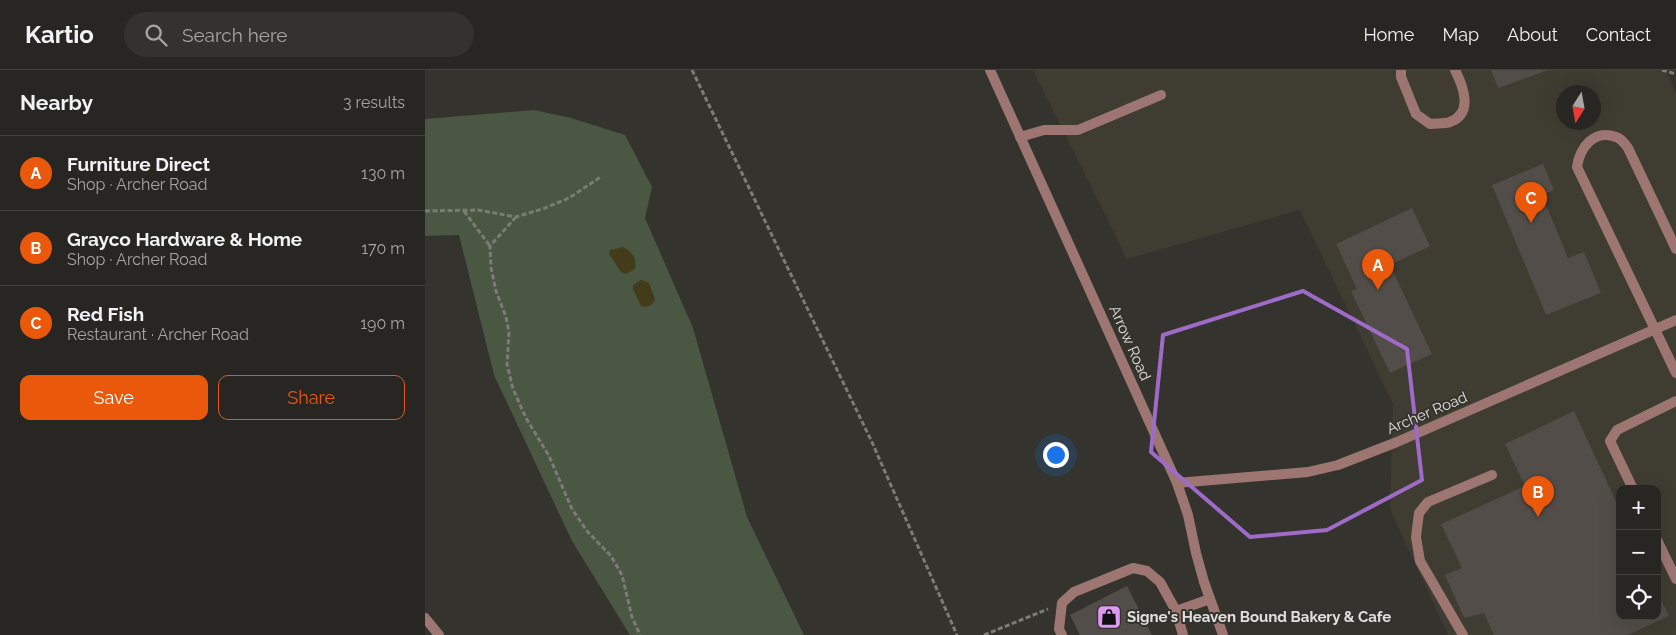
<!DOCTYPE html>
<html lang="en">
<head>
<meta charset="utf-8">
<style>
  body { margin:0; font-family:Raleway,sans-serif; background:#34322f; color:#f1f3f6 }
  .controls { position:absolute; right:15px; bottom:15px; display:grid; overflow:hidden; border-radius:10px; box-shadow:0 5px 20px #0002 }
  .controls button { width:45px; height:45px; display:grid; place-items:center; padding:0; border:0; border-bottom:1px solid #444340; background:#282622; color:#f1f3f6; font:25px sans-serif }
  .compass { position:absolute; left:1131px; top:15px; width:45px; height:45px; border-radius:50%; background:#282622; box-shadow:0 5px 20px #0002; rotate:191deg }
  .you { position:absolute; left:630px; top:384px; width:18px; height:18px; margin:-12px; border:4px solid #fff; border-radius:50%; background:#1a73e8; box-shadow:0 0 0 8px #1a73e833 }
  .badge { display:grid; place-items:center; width:32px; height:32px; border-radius:50%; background:#ea580c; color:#fff; font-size:16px; font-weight:700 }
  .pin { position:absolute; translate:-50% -41px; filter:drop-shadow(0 1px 2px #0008) }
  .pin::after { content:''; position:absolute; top:26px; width:18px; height:15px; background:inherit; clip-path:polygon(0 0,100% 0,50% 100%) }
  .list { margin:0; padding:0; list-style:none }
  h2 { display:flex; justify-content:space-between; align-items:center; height:65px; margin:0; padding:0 20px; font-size:21px }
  h2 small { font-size:16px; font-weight:400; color:#a5a5a5 }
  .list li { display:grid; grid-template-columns:32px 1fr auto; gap:15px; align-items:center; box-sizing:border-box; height:75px; padding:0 20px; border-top:1px solid #444340 }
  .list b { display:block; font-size:19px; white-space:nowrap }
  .list p { margin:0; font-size:16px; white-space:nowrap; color:#a5a5a5 }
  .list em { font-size:16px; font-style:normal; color:#a5a5a5 }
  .actions { display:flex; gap:10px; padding:15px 20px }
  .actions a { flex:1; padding:11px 0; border:1px solid #ea580c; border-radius:10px; text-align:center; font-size:18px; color:#ea580c }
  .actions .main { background:#ea580c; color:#fff }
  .icon { flex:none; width:28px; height:28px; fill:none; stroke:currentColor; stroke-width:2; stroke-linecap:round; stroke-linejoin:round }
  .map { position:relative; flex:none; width:1251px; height:565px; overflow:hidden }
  header { display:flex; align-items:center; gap:30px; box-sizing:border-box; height:70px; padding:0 25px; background:#282622; border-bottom:1px solid #444340 }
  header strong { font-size:24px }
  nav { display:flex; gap:28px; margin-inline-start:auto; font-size:18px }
  .search { width:350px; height:45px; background:#34322f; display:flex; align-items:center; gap:12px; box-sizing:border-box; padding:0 18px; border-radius:28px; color:#a5a5a5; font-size:19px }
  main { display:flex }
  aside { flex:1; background:#282622 }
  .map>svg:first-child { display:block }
</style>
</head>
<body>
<header>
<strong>Kartio</strong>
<div class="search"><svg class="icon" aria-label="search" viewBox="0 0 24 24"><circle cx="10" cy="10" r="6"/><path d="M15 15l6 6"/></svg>Search here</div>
<nav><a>Home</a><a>Map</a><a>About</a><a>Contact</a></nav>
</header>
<main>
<aside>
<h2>Nearby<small>3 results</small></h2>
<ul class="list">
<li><span class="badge">A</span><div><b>Furniture Direct</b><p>Shop · Archer Road</p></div><em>130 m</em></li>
<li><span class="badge">B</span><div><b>Grayco Hardware &amp; Home</b><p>Shop · Archer Road</p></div><em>170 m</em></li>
<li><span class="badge">C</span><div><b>Red Fish</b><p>Restaurant · Archer Road</p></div><em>190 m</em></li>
</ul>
<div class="actions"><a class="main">Save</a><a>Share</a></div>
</aside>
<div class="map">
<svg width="1251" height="565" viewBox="0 0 1251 565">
  <rect width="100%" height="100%" fill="#35332e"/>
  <!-- built -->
  <path fill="#3f3c31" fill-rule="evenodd" d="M 608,0 L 1241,0 L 1251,24 L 1251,565 L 1023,565 L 965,439 L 968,334 L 875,140 L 702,189 ZM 1138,22 L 1168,22 L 1168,52 L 1138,52 ZM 1195,419 L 1232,419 L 1232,546 L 1195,546 Z"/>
  <!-- green -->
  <path fill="#4a5743" d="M 109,40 L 146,48 L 200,65 L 227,117 L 220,148 L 268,258 L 322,447 L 379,565 L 205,565 L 147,471 L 69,305 L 34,165 L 0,166 L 0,49 Z"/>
  <!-- sand -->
  <path fill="#433b1a" d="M 198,177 C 207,181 212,188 210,199 L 201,204 L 196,202 L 184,184 L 185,180 Z
    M 216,210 L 224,213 L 230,229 C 228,235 223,238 216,236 L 208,219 L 208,215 Z"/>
  <!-- building -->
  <path fill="#524d48" d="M 1066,0 L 1123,0 L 1073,18 Z
    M 1118,94 L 1129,120 L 1117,125 L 1143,188 L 1159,182 L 1176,223 L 1121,245 L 1067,115 Z
    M 987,138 L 1005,176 L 965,195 L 1007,284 L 965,303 L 926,221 L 932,219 L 911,174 Z
    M 1149,341 L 1195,440 L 1195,546 L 1232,546 L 1232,522 L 1244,546 L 1203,565 L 1069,565 L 1059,543 L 1039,548 L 1020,505 L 1037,498 L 1016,454 L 1100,416 L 1080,374 Z
    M 702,516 L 727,565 L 655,565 L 645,545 Z"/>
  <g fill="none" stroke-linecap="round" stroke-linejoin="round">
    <!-- path -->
    <path stroke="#7c7b76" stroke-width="3" stroke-dasharray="5 2.5" stroke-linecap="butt" d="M 267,0 L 446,370 L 532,565
      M 1237,0 L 1251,4
      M 0,141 L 53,140 L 91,147 L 120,138 L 144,128 L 177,106
      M 39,141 L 65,176
      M 91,147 L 65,176 L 66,198 L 71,221 L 81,247 L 84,262 L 82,294 L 88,319 L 101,348 L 124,386 L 147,439 L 162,461 L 186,486 L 197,505 L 207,547 L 215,565
      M 559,565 L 623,539"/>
    <!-- lane -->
    <path stroke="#9d7672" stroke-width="10" d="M 976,0 L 976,7 L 991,44 L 1005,54 C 1011,53 1020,54 1025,52 C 1049,43 1038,16 1030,0
      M 595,67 L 619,60 L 653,60 L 736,25
      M 1251,179 L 1203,78 C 1200,74 1196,68 1191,67 C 1169,59 1155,77 1152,97 L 1251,303
      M 1208,419 L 1185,371 L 1192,360 L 1251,331
      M 1232,470 L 1251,509
      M 751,541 L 785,529
      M 637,565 L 634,559 L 637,533 L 649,522 L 708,498 L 722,501 L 735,512 L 751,541 L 758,565
      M 1038,565 L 995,491 L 991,467 L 994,443 L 1003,432 L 1067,405"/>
    <!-- street -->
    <path stroke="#9d7672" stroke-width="10" d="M 565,0 L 752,413 L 763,445 L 771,483 L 779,512 L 798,565
      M 752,413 L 883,402 L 913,395 L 972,372 L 1251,250
      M 0,548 L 14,565"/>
  </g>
  <!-- marked area -->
  <path fill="none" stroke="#9f6bc9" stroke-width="4" stroke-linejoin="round" d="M 878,221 L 982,279 L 997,410 L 902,460 L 825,467 L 726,382 L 738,265 Z"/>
  <!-- icons -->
  <defs>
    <symbol id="shop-square" viewBox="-11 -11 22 22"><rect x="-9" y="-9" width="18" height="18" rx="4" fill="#dd99f3" stroke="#35332e"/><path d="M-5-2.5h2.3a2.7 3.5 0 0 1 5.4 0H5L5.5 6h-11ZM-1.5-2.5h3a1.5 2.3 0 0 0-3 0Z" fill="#111"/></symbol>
  </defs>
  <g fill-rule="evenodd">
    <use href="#shop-square" x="670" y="533" width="28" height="28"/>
  </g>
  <g text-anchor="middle" stroke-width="4" stroke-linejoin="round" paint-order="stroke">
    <!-- street labels -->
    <g font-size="15" fill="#e1e0dc" stroke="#35332e">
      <text transform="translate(705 273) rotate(66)" y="5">Arrow Road</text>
      <text transform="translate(1002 343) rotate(-23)" y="5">Archer Road</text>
    </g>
    <!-- poi labels -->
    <g font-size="15" font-weight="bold" fill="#e1e0dc" stroke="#35332e" text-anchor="start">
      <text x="702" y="552">Signe's Heaven Bound Bakery &amp; Cafe</text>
    </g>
  </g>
</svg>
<div class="controls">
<button>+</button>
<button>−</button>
<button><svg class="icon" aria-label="locate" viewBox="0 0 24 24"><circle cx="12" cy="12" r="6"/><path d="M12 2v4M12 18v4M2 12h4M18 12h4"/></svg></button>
</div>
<svg class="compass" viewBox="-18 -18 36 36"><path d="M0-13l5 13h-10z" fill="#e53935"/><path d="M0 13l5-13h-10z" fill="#a5a5a5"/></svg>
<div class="you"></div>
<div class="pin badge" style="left:953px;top:220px">A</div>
<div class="pin badge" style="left:1113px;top:447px">B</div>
<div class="pin badge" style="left:1106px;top:153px">C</div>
</div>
</main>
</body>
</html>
